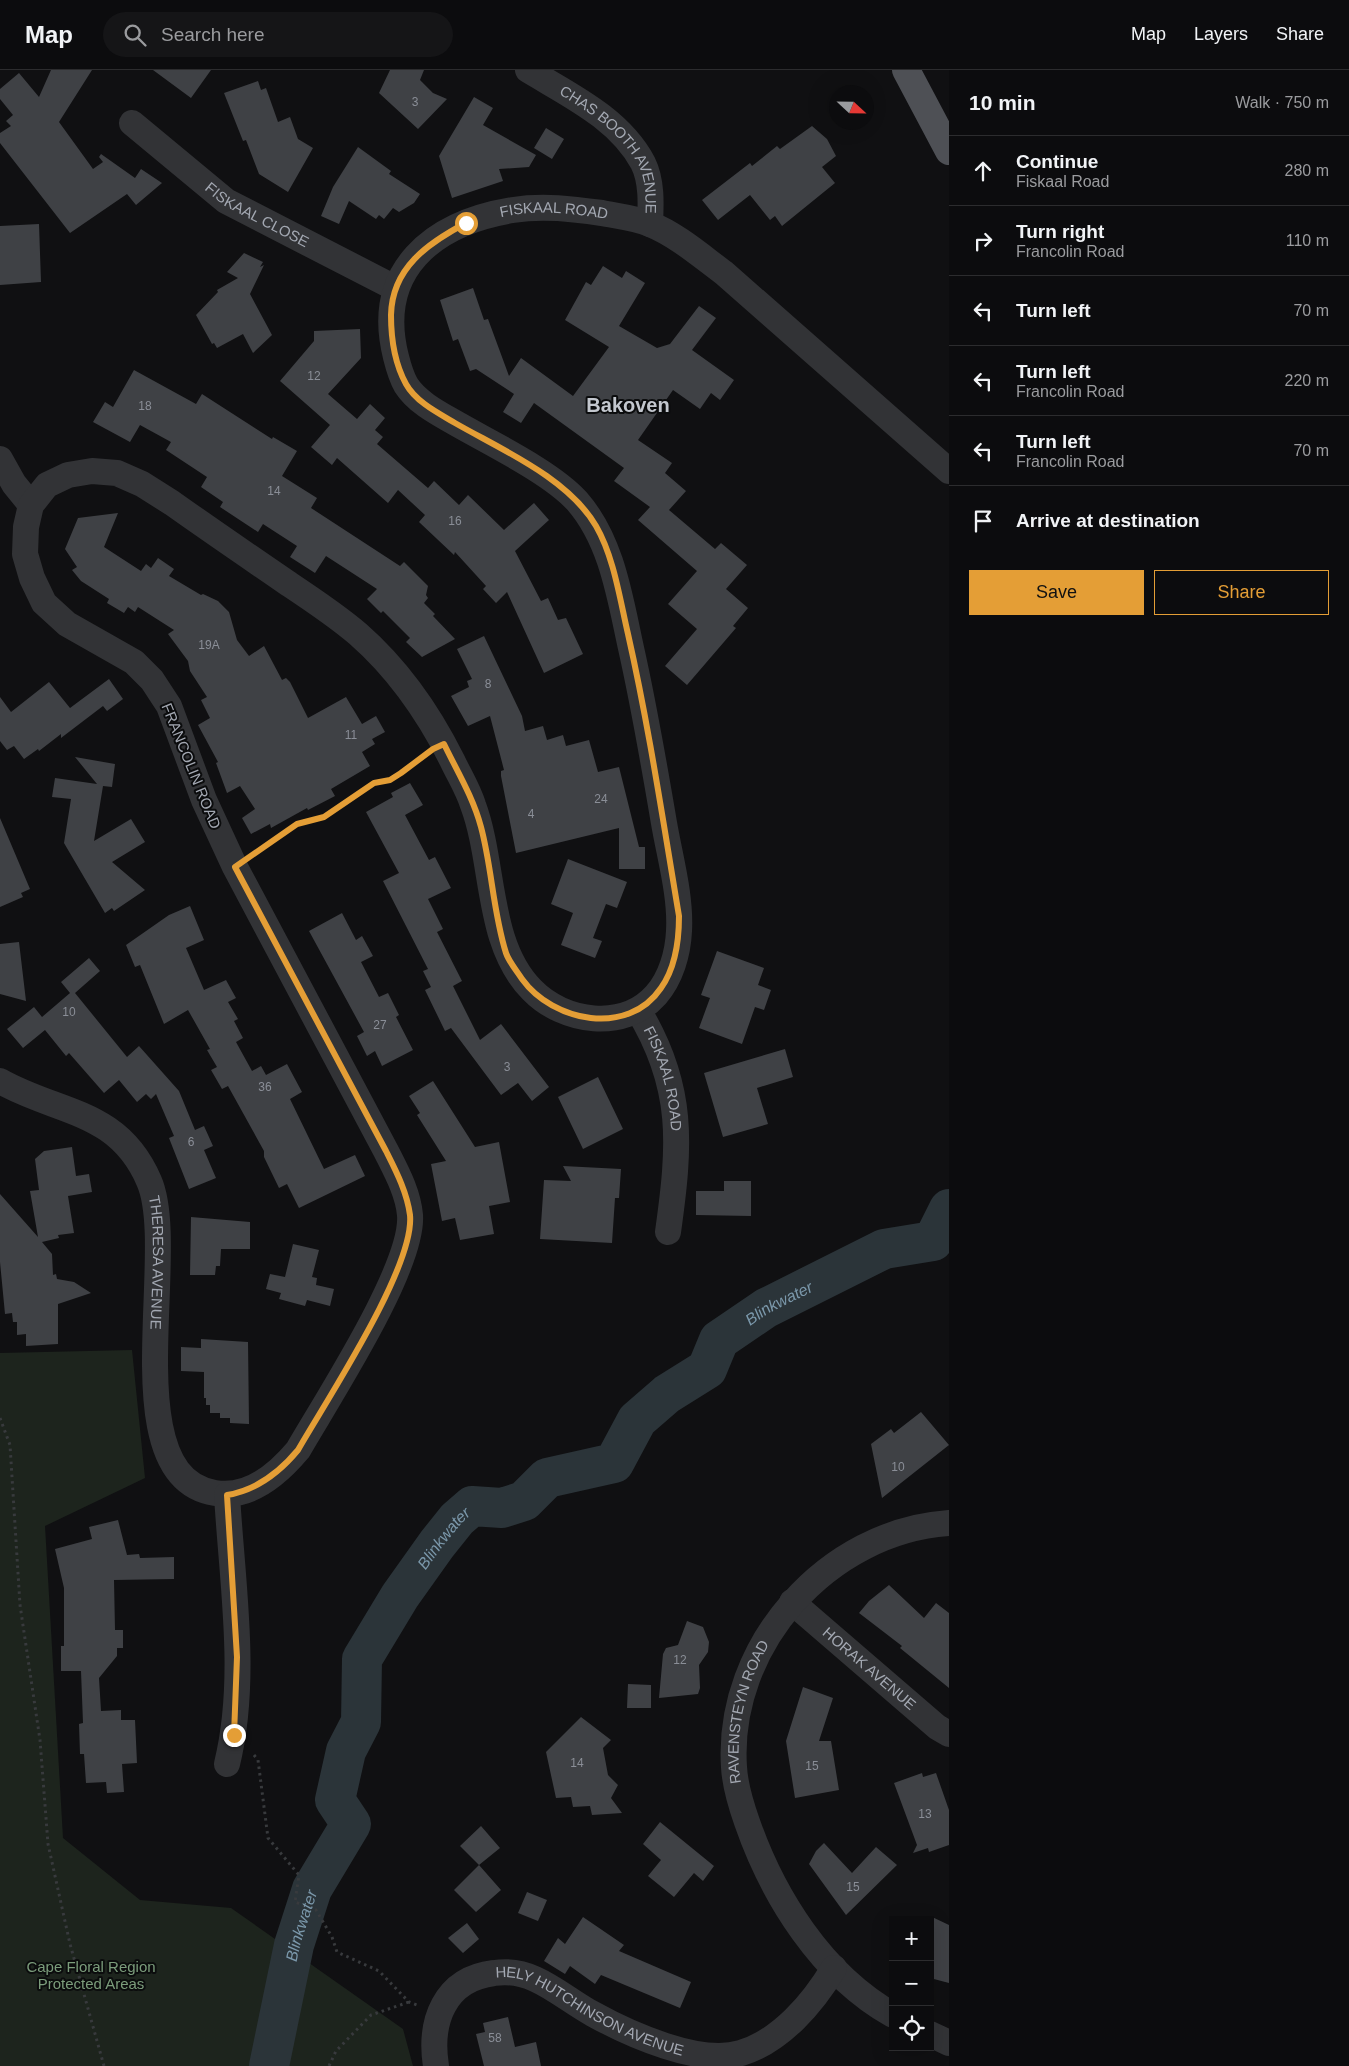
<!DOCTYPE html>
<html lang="en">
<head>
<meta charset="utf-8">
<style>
  body { margin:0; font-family:Helvetica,sans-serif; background:#151517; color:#f1f3f6 }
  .controls { position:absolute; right:15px; bottom:15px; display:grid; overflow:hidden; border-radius:0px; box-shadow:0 5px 20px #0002 }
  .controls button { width:45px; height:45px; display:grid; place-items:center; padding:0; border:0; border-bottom:1px solid #2c2c2e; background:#0c0c0e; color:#f1f3f6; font:25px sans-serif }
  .compass { position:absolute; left:829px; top:15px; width:45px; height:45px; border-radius:50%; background:#0c0c0e; box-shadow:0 5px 20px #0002; rotate:112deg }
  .stop { position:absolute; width:15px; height:15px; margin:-11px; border:4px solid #e49e36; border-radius:50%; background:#fff }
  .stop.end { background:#e49e36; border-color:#fff; box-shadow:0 1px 5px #0008 }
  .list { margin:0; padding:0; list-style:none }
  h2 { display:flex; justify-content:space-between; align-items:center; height:65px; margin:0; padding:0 20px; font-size:21px }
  h2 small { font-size:16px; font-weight:400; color:#9a9b9e }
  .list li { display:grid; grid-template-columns:32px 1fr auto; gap:15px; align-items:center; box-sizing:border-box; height:70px; padding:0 20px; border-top:1px solid #2c2c2e }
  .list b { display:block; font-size:19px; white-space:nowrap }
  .list p { margin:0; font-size:16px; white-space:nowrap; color:#9a9b9e }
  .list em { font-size:16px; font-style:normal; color:#9a9b9e }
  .actions { display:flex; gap:10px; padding:15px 20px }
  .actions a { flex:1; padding:11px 0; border:1px solid #e49e36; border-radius:0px; text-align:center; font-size:18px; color:#e49e36 }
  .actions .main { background:#e49e36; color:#111 }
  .icon { flex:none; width:28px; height:28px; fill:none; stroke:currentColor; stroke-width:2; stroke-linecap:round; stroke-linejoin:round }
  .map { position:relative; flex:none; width:949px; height:1996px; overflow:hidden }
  header { display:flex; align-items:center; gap:30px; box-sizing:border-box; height:70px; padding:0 25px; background:#0c0c0e; border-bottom:1px solid #2c2c2e }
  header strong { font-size:24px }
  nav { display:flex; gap:28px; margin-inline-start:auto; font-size:18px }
  .search { width:350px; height:45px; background:#151517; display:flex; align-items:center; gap:12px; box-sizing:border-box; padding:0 18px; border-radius:28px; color:#9a9b9e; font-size:19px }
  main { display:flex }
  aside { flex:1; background:#0c0c0e }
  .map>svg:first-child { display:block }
</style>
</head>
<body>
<header>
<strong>Map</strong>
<div class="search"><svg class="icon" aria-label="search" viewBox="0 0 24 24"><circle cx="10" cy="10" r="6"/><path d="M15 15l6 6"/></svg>Search here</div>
<nav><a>Map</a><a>Layers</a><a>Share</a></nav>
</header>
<main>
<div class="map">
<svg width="949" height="1996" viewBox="0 0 949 1996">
  <rect width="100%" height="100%" fill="#101012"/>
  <!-- green -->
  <path fill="#1d241d" d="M 132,1280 L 145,1408 L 45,1456 L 63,1768 L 140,1830 L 231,1838 L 403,1959 L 413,1996 L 0,1996 L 0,1283 Z"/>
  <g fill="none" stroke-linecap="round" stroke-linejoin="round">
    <!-- river -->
    <path stroke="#2b3439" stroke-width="40" id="s1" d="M 269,1996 L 294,1875 L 312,1819 L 351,1754 L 335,1730 L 346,1681 L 361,1652 L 362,1589 L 400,1526 L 437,1474 L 457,1449 L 472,1436 L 502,1438 L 524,1431 L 547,1408 L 614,1393 L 637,1350 L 667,1324 L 707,1299 L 719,1270 L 766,1238 L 884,1179 L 933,1171 L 949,1139"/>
  </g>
  <!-- building -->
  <path fill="#3f4145" d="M 51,0 L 92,0 L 59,52 L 93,99 L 103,92 L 99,87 L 101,84 L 135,108 L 141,99 L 162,113 L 136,135 L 127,124 L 70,163 L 0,73 L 0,63 L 11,56 L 6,51 L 13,45 L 0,29 L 0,19 L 19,3 L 39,27 Z
    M 153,0 L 211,0 L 191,28 Z
    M 390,0 L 424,0 L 420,10 L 433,23 L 447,29 L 418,59 L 379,23 Z
    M 258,11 L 261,20 L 266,18 L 278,52 L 290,47 L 298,69 L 313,78 L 288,122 L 259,104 L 246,70 L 243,71 L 224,23 Z
    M 474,27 L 493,38 L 483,55 L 536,85 L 529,97 L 499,99 L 503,111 L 452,128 L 439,86 Z
    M 812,56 L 827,69 L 836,86 L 822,97 L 835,113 L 782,156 L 775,146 L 770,150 L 750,125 L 718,150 L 702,130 L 750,93 L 752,96 L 777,76 L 780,79 Z
    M 546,58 L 564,69 L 552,89 L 534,78 Z
    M 358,77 L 391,101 L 389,104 L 420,124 L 414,133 L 399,142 L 393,138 L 384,149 L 379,145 L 376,149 L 349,131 L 339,154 L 321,146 L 333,117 Z
    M 39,154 L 41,212 L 0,215 L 0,156 Z
    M 244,183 L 263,192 L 260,197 L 264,195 L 250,224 L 272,265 L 253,283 L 243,264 L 217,278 L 214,273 L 212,274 L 196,245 L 218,222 L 217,220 L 238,208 L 227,202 Z
    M 603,196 L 622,208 L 626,201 L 645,213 L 619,256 L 657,278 L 670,274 L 699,236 L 716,248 L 692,280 L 734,310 L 720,330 L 711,323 L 700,339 L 673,320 L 638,370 L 672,393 L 665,403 L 686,421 L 669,440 L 715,479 L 721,473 L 747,495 L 726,519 L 748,538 L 733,556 L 736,558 L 687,615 L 665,596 L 697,559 L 668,534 L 697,501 L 638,450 L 650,437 L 614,411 L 624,398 L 534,333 L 521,353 L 503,342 L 514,324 L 476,299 L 470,301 L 458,269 L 453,271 L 440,230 L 473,218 L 484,250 L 488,249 L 509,306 L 521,288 L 573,326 L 609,277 L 565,250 L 586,212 L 591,215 Z
    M 360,259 L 361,288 L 328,324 L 357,349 L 370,334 L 385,348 L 375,360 L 383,367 L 377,374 L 428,418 L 434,411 L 459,435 L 468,425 L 504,460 L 534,433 L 549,450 L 515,481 L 541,531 L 548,528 L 558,550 L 566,548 L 583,584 L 544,603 L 507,522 L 496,533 L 483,519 L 486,516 L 455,482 L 454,485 L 419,452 L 425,445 L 398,420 L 388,433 L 337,388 L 332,395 L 311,377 L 330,355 L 280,311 L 314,271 L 314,261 Z
    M 134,300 L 196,334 L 202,324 L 272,369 L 273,367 L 297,381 L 282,406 L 317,428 L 311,438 L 400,496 L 404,492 L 428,516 L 426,525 L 428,528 L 424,533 L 435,544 L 433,546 L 455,569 L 422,587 L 406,572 L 410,568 L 383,541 L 381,543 L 367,529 L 377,519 L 326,486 L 315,503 L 290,487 L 297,476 L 263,454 L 258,462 L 220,437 L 223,432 L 201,417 L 207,407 L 166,380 L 171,372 L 140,355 L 130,372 L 93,352 L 105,332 L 113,337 Z
    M 118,443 L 104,477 L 141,501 L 146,494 L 151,498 L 158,488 L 174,499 L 169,506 L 201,525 L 203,524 L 218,531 L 229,542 L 237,570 L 249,586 L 264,576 L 282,610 L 286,608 L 290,612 L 308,648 L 346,627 L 362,654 L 376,646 L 385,662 L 372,669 L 375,674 L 362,682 L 370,696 L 331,719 L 335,726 L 308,740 L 307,738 L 271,758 L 270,754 L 251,764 L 242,748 L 255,739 L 240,716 L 227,723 L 216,693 L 218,692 L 198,655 L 210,648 L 201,630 L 207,627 L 190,601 L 188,591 L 168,564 L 174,560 L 138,537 L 135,542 L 128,537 L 124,543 L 107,533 L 109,529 L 81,511 L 72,500 L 77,497 L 65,479 L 78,448 Z
    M 484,566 L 522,646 L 525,661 L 543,656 L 547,670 L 563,665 L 566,676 L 589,670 L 598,702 L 619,697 L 639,777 L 645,777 L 645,799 L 619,799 L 619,758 L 516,783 L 501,706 L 501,701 L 504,700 L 490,646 L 468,656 L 451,626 L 469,617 L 467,611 L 472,609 L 457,579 Z
    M 109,609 L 123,629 L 107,641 L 103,636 L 61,668 L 61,664 L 39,681 L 38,679 L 24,689 L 14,676 L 7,680 L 0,671 L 0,627 L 11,642 L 49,612 L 70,638 Z
    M 75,687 L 115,694 L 112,717 L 103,716 L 94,771 L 131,749 L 145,772 L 112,792 L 145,820 L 114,841 L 112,838 L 105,843 L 64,773 L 71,729 L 52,727 L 55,708 L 97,714 Z
    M 410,713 L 423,735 L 405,745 L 429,790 L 435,787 L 451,818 L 428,829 L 443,859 L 437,862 L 462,911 L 453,916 L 480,970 L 501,954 L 549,1017 L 532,1031 L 518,1013 L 501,1025 L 451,958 L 445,961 L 425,920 L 431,917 L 423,901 L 428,899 L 383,811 L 399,803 L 366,742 L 393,727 L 391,723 Z
    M 0,748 L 30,819 L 21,823 L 23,827 L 0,837 Z
    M 568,789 L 627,812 L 617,838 L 606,834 L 593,868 L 602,871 L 595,888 L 561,875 L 573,843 L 551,834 Z
    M 190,836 L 204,870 L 186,878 L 204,920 L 226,910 L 236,928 L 228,932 L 238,949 L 234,951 L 243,968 L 236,972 L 252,1001 L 261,996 L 266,1005 L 287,994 L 302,1022 L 290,1029 L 324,1099 L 355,1085 L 365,1106 L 299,1138 L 287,1114 L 279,1118 L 264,1087 L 264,1081 L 228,1016 L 222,1019 L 211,1000 L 217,997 L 207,980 L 210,979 L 188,940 L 164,954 L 140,895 L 135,897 L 126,875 L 169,845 Z
    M 342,843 L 356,870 L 362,866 L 373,886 L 361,892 L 379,927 L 388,923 L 399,945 L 396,947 L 413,980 L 382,996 L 375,981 L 367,986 L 357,966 L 364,962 L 309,861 Z
    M 19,872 L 26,931 L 0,924 L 0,874 Z
    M 717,881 L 764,898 L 758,915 L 771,920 L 764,940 L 755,937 L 742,974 L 699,958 L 710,928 L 701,925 Z
    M 89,888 L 100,901 L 75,923 L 127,987 L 139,976 L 179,1021 L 195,1060 L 204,1056 L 213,1076 L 204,1080 L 216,1108 L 189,1119 L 169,1068 L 174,1066 L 156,1024 L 151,1029 L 146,1024 L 137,1032 L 119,1010 L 104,1023 L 69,983 L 66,986 L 45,960 L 23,978 L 7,959 L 34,937 L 42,947 L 70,923 L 61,912 Z
    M 785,979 L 793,1007 L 757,1018 L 768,1054 L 723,1067 L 704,1003 Z
    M 598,1007 L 623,1059 L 583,1079 L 558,1027 Z
    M 433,1011 L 475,1077 L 499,1072 L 510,1132 L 489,1136 L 494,1164 L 460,1170 L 455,1148 L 442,1151 L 431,1094 L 446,1091 L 417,1045 L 420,1043 L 409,1026 Z
    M 72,1077 L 76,1106 L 89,1104 L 92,1122 L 68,1126 L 74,1163 L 58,1165 L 59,1168 L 42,1172 L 52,1184 L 53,1205 L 56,1204 L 57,1209 L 74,1212 L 91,1223 L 58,1234 L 58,1274 L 26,1276 L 26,1264 L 17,1265 L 17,1252 L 13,1252 L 12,1243 L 5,1244 L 0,1192 L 0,1124 L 38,1167 L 30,1121 L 39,1120 L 35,1089 L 44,1081 Z
    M 563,1096 L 621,1099 L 619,1128 L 615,1128 L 612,1173 L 540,1169 L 544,1110 L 571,1111 Z
    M 724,1111 L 751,1111 L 751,1146 L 696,1145 L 696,1121 L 724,1121 Z
    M 191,1147 L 250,1152 L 250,1179 L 221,1179 L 220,1196 L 216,1196 L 215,1205 L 190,1205 Z
    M 293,1174 L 319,1180 L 312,1207 L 317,1208 L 316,1215 L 334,1219 L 330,1236 L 307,1230 L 305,1236 L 279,1229 L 281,1223 L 266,1219 L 270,1204 L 285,1207 Z
    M 201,1269 L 248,1272 L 249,1354 L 230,1353 L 230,1348 L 220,1348 L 220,1343 L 210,1343 L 210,1335 L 206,1335 L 206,1328 L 204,1328 L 204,1302 L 181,1301 L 181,1277 L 201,1278 Z
    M 921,1342 L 949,1375 L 882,1428 L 871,1374 L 891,1359 L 894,1363 Z
    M 118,1450 L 127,1485 L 139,1484 L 140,1488 L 174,1487 L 174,1509 L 114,1510 L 115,1560 L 123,1560 L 123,1578 L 117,1578 L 117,1586 L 99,1608 L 101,1641 L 121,1640 L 121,1650 L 135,1650 L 137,1693 L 122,1694 L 124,1722 L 107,1723 L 106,1712 L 86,1713 L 84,1684 L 80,1684 L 79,1654 L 83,1653 L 81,1601 L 61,1601 L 61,1576 L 64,1576 L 64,1518 L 55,1479 L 92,1469 L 89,1457 Z
    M 889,1515 L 924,1548 L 936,1533 L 949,1543 L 949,1618 L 900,1578 L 902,1576 L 859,1543 L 869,1531 Z
    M 687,1551 L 703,1557 L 709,1572 L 708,1582 L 699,1595 L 700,1618 L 698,1624 L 659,1628 L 663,1584 L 666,1578 L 678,1575 Z
    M 628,1614 L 651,1615 L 651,1638 L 627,1638 Z
    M 803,1617 L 833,1628 L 819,1671 L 831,1671 L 839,1720 L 795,1728 L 786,1671 Z
    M 581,1647 L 611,1670 L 603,1678 L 608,1705 L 618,1715 L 611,1728 L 622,1743 L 592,1745 L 590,1736 L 573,1737 L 571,1727 L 556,1728 L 546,1682 Z
    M 922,1703 L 923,1707 L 936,1703 L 949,1740 L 949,1775 L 929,1782 L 928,1778 L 913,1783 L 917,1775 L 894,1713 Z
    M 660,1752 L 714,1796 L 703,1811 L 694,1803 L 674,1827 L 648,1806 L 661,1790 L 643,1774 Z
    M 481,1756 L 500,1778 L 479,1795 L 460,1776 Z
    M 824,1773 L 852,1803 L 876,1777 L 897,1795 L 846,1845 L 809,1794 L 816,1781 Z
    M 479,1795 L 501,1820 L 476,1842 L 454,1820 Z
    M 527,1822 L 547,1830 L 538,1851 L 518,1843 Z
    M 930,1846 L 949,1855 L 949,1913 L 930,1908 Z
    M 583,1847 L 624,1875 L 619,1881 L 691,1912 L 680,1938 L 601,1905 L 595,1914 L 570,1896 L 565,1904 L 544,1891 L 558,1868 L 565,1874 Z
    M 467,1853 L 479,1869 L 463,1883 L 448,1868 Z
    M 508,1947 L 515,1977 L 536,1972 L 541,1996 L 484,1996 L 476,1964 L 485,1962 L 483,1953 Z"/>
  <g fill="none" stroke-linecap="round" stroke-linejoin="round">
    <!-- path -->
    <path stroke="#383a3d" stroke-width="3" stroke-dasharray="2.5 4" stroke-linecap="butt" d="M 254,784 L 297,754 L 324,747 L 374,713 L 390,709 L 424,686
      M 0,1348 L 10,1375 L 20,1535 L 40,1670 L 48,1774 L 70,1874 L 104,1996
      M 254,1685 L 258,1690 L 268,1768 L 299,1805 L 295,1832 L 316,1840 L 332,1867 L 337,1882 L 379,1901 L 409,1932 L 417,1935
      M 329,1996 L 336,1981 L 371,1945 L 409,1932"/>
    <!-- street -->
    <g stroke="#323336" stroke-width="26">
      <path id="s2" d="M 528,0 C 569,25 619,48 643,93 C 652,111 651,134 650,154"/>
      <path id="s3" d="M 132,53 L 226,131 L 395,218"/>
      <path d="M 0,389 L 14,414 L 31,435"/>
      <path id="s4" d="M 638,940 C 685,1017 680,1076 668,1162"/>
      <path id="s5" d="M 0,1011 C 58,1044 118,1039 149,1111 C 180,1181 112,1407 215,1423 C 249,1429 277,1405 298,1380 C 326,1331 414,1197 410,1145 C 408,1122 396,1101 386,1081 L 235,797 L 204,730 L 169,636 L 152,610 L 134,592 L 67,554 L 44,533 L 32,508 L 25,484 L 26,457 L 31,435 L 47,415 L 68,405 L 92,401 L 117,403 L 142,414 L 172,433 C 210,460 248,486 286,512 C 310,528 336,545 358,564 C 399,600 428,642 452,690 C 459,705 468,719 473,735 C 495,794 486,874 532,920 C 564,953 624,961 656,925 C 671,908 678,883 679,861 C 681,826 670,788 664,753 C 654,694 644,636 631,578 C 620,528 612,471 577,431 C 551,402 488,372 452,351 C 436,342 416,331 406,315 C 402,308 398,295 396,287 C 374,200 433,153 513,140 C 543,135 573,139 602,143 C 617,146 636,148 650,154 C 677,165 701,186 724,203 L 949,401"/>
      <path d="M 227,1425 C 232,1513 248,1608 227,1694"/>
      <path id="s6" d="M 792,1532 L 937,1657 L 949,1664"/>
      <path id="s7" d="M 893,1945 C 822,1905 773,1827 747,1752 C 741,1735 735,1716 734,1697 C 726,1575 828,1461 949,1453"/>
      <path d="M 930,1964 L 949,1973"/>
      <path id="s8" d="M 436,1996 C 429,1952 444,1909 494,1903 C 507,1901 522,1903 535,1909 C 555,1918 573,1933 593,1944 C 629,1964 700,1996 741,1983 C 781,1971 813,1933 834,1898"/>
    </g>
    <!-- primary -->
    <path stroke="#4e5055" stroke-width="28" d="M 906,0 L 949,81"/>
  </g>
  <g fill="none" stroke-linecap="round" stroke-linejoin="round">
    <!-- route -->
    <path stroke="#e49e36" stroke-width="6" d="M 234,1665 L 237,1587 L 227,1425 C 257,1420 279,1403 298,1380 C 326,1331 415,1197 410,1145 C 407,1122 396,1101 386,1081 L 235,797 L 297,754 L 324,747 L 374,713 L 390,710 L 401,703 L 433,679 L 444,674 C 457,701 473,727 481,757 C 492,798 493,842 506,883 C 509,892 517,901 522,909 C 553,952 628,967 661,918 C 676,897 679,870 679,846 C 663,751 649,657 628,564 C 620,530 614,487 596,456 C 568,408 502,380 455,353 C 438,343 416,332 406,314 C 395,294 391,267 391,245 C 392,198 428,173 466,153"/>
  </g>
  <g text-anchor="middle" stroke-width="4" stroke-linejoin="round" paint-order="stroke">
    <!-- number labels -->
    <g font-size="12" fill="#8a8e97">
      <text x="415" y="36">3</text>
      <text x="314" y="310">12</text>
      <text x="145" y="340">18</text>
      <text x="274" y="425">14</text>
      <text x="455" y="455">16</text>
      <text x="209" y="579">19A</text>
      <text x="488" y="618">8</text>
      <text x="351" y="669">11</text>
      <text x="601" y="733">24</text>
      <text x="531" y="748">4</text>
      <text x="69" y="946">10</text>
      <text x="380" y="959">27</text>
      <text x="507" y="1001">3</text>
      <text x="265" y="1021">36</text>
      <text x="191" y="1076">6</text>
      <text x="898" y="1401">10</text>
      <text x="680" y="1594">12</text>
      <text x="577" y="1697">14</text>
      <text x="812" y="1700">15</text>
      <text x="925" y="1748">13</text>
      <text x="853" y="1821">15</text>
      <text x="495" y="1972">58</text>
    </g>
    <!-- street labels -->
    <g font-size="15" fill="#a3a8b2" stroke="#0b0c0d">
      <text dy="5" stroke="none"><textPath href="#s2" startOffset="120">CHAS BOOTH AVENUE</textPath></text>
      <text dy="5" stroke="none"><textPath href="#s3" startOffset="156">FISKAAL CLOSE</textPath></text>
      <text dy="5" stroke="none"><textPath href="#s5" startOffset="3659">FISKAAL ROAD</textPath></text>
      <text transform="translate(191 696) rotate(68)" y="5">FRANCOLIN ROAD</text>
      <text dy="5" stroke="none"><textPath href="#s4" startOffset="74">FISKAAL ROAD</textPath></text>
      <text dy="5" stroke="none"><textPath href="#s5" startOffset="268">THERESA AVENUE</textPath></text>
      <text dy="5" stroke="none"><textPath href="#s6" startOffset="102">HORAK AVENUE</textPath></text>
      <text dy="5" stroke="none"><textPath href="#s7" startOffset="361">RAVENSTEYN ROAD</textPath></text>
      <text dy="5" stroke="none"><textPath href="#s8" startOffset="229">HELY HUTCHINSON AVENUE</textPath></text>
    </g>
    <!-- park labels -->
    <g font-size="15" fill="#7b9c7b" stroke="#0b0c0d">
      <text x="91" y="1902">Cape Floral Region<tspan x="91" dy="17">Protected Areas</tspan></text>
    </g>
    <!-- water labels -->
    <g font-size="16" font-style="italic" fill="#7b98ab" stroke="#0b0c0d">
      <text dy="6" stroke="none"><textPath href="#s1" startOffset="1014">Blinkwater</textPath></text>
      <text dy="6" stroke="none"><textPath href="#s1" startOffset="579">Blinkwater</textPath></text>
      <text dy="6" stroke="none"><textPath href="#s1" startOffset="144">Blinkwater</textPath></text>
    </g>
    <!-- district labels -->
    <g font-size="20" font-weight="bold" fill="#c3c7ce" stroke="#0b0c0d">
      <text x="628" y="342">Bakoven</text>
    </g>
  </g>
</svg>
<div class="controls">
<button>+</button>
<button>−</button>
<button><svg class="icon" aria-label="locate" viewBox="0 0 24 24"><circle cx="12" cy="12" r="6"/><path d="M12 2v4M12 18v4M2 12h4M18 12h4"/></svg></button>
</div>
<svg class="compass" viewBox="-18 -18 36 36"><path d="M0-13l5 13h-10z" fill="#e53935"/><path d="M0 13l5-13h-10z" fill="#9a9b9e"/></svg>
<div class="stop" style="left:466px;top:153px"></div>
<div class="stop end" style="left:234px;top:1665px"></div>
</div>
<aside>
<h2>10 min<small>Walk · 750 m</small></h2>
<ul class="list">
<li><svg class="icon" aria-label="ahead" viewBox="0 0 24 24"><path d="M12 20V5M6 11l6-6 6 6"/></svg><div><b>Continue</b><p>Fiskaal Road</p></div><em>280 m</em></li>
<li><svg class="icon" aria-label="right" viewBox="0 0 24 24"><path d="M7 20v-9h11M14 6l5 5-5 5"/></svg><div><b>Turn right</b><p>Francolin Road</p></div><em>110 m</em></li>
<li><svg class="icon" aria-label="left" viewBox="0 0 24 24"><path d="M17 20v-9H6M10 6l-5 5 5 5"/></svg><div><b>Turn left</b></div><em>70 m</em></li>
<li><svg class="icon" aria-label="left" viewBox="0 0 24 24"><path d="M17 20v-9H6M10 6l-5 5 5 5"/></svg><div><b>Turn left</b><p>Francolin Road</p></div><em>220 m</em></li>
<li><svg class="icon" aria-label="left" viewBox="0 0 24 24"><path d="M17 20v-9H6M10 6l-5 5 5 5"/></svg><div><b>Turn left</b><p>Francolin Road</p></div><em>70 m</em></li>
<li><svg class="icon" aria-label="arrive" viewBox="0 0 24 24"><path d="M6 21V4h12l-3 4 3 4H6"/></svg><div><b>Arrive at destination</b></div></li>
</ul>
<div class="actions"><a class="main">Save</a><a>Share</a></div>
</aside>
</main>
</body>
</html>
